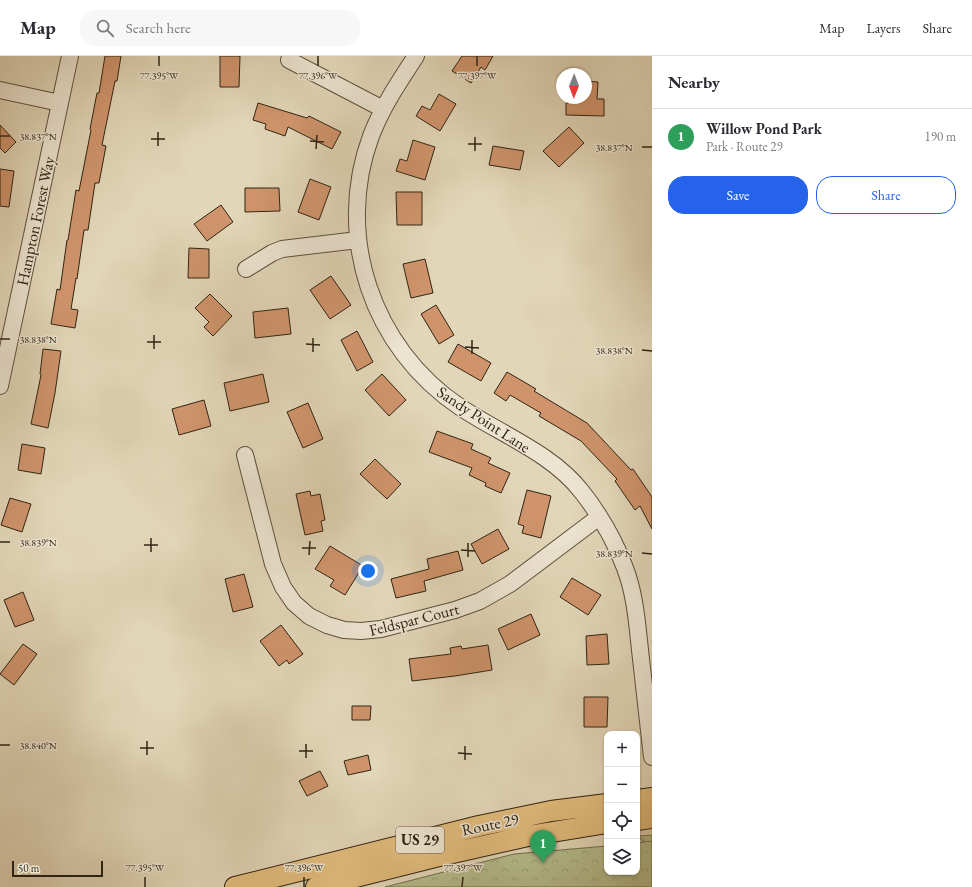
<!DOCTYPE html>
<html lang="en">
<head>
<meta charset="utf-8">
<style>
  body { margin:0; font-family:"EB Garamond",serif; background:#f7f7f7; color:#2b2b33 }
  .controls { position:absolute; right:12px; bottom:12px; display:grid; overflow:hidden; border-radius:8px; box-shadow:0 1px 3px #0004 }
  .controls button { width:36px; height:36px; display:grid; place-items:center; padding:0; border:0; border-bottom:1px solid #e1e1e2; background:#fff; color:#2b2b33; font:20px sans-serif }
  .compass { position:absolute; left:556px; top:12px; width:36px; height:36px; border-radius:50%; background:#fff; box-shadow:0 1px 3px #0004; rotate:181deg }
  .scale { position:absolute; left:12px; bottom:10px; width:91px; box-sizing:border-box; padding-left:4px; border:2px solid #302413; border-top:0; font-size:11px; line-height:14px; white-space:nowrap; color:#302413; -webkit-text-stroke:3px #ece4d1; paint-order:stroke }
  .you { position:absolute; left:368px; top:515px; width:14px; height:14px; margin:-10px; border:3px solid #fff; border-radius:50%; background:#1a73e8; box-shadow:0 0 0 6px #1a73e833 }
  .badge { display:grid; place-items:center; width:26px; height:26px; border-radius:50%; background:#2563eb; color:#fff; font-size:13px; font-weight:700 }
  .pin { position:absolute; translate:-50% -33px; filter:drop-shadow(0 1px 2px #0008) }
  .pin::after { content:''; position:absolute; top:21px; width:14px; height:12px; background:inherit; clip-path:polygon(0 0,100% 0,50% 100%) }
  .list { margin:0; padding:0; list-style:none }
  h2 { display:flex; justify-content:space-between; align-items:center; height:52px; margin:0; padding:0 16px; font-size:17px }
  h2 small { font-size:13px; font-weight:400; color:#7c7c81 }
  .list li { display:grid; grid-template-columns:26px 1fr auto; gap:12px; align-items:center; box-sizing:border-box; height:56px; padding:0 16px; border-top:1px solid #e1e1e2 }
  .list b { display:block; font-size:15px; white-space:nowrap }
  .list p { margin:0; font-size:13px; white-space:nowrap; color:#7c7c81 }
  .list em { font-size:13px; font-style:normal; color:#7c7c81 }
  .actions { display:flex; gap:8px; padding:12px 16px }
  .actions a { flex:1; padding:9px 0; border:1px solid #2563eb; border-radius:16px; text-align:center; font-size:14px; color:#2563eb }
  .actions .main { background:#2563eb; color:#fff }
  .icon { flex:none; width:22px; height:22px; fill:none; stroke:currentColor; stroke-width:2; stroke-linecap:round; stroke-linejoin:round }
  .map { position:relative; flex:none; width:652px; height:831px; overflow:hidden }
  header { display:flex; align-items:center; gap:24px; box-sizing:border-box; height:56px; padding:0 20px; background:#fff; border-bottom:1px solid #e1e1e2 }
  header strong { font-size:19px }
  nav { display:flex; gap:22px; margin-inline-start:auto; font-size:14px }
  .search { width:280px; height:36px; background:#f7f7f7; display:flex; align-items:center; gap:10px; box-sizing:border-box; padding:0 14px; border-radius:16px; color:#7c7c81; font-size:15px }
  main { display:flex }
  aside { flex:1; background:#fff }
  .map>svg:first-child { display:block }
</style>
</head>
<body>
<header>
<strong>Map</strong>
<div class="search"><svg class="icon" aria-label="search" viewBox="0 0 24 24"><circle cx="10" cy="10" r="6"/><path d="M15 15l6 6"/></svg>Search here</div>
<nav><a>Map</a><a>Layers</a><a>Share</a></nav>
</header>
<main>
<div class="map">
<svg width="652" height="831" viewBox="0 0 652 831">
  <defs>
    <pattern id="forest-firs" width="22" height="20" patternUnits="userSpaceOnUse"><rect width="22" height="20" fill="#b5bd8d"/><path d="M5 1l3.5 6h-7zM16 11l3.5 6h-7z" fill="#9ca279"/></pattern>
    <pattern id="park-crowns" width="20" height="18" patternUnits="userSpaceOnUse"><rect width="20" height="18" fill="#b5bd8d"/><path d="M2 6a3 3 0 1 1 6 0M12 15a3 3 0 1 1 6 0" fill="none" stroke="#9ca279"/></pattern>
  </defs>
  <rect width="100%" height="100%" fill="#e2d6b8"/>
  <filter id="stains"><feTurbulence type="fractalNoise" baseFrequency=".005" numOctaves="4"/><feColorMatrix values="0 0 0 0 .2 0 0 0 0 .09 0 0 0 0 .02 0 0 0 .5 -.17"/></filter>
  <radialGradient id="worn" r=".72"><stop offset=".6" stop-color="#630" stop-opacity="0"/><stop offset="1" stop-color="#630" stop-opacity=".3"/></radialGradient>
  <!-- forest -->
  <path fill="url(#forest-firs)" stroke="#727050" d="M 652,779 L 652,795 L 647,793 L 639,780 Z"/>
  <!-- park -->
  <path fill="url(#park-crowns)" stroke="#727050" d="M 652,785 L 652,831 L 385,831 L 514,798 L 607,790 L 607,816 L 637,816 L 637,787 Z"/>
  <!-- building -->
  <path fill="#cf946c" stroke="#302413" d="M 105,0 L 121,0 L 117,25 L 115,25 L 102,89 L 106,90 L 99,127 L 95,127 L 88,174 L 84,174 L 77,223 L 76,222 L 71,253 L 78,254 L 75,272 L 51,268 L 57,233 L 60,234 L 67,184 L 68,184 L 76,134 L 79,135 L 91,74 L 90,73 L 97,37 L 99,37 Z
    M 220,0 L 240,0 L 239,31 L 220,31 Z
    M 462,0 L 493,0 L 485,14 L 481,11 L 471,27 L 452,15 Z
    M 586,25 L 598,26 L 597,43 L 604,43 L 604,60 L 566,59 L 566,47 L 568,47 L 568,42 L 586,42 Z
    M 439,38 L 456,48 L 440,75 L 416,60 L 422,50 L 430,54 Z
    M 258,47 L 307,62 L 309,60 L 341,76 L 332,93 L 288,71 L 285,80 L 265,73 L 266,68 L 253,64 Z
    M 0,69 L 16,86 L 5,97 L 0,92 Z
    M 569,71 L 584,87 L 559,111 L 543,95 Z
    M 413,84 L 435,91 L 425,124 L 396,115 L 400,103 L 407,105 Z
    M 493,90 L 524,95 L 520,114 L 489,109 Z
    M 0,113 L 14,115 L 9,151 L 0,150 Z
    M 310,123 L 331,131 L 319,164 L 298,156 Z
    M 245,132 L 279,132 L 280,155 L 245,156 Z
    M 396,136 L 422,136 L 422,169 L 397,169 Z
    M 221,149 L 233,166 L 207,185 L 194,168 Z
    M 189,192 L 209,193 L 209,222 L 188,222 Z
    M 425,203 L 433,237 L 411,242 L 403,208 Z
    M 331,220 L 351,249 L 330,263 L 310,234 Z
    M 210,238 L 232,260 L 213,280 L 204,271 L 209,266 L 195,252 Z
    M 436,249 L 454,279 L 439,288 L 421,258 Z
    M 288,252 L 291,278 L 255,282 L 253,256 Z
    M 357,275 L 373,306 L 357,315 L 341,284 Z
    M 458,288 L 491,307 L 481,325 L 448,306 Z
    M 43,293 L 61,295 L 55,337 L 48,372 L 31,368 L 41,319 L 40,318 Z
    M 507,316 L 536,333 L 534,335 L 587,367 L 631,414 L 633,413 L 652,441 L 652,473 L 640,450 L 635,454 L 615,425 L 617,423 L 581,385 L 539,360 L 541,357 L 510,339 L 506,345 L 494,337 Z
    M 263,318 L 269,346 L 230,355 L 224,327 Z
    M 382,318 L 406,344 L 389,360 L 365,334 Z
    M 204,344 L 211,370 L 179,379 L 172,353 Z
    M 308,347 L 323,383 L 303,392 L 287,356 Z
    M 437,375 L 473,388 L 471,393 L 491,402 L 488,407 L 510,417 L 501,437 L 485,430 L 486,427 L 469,419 L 472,412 L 429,396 Z
    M 22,388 L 45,392 L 41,418 L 18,414 Z
    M 375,403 L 401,428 L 387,443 L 360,418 Z
    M 527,434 L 551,440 L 541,482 L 522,477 L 524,470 L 518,468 Z
    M 310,435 L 311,440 L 320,438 L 325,464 L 321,465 L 323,475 L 305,479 L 296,438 Z
    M 10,442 L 31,448 L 22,476 L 1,469 Z
    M 498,473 L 509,493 L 482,508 L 471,488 Z
    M 330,490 L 363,510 L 345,539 L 330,530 L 334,524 L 315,513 Z
    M 458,495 L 463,514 L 424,525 L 426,535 L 396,542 L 391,523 L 429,513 L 427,503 Z
    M 244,518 L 253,551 L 233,556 L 225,523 Z
    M 572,522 L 601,539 L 588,559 L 560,541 Z
    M 23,536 L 34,564 L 15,571 L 4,544 Z
    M 531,558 L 540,579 L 508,594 L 498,573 Z
    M 281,569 L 303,598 L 289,608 L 287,604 L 279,610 L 260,585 Z
    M 607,578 L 609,608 L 587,609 L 586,580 Z
    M 23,588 L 37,598 L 14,629 L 0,618 Z
    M 488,589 L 492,614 L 455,620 L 412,625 L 409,603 L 451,598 L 450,592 L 461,590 L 462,593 Z
    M 584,641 L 608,641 L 607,671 L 584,671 Z
    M 352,650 L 371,650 L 370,664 L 352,664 Z
    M 368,699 L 371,714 L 348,719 L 344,705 Z
    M 320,715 L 328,730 L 307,740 L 299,725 Z"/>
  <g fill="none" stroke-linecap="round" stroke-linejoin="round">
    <defs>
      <path id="minor" d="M 416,0 C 399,26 382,51 371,80 C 334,180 372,292 460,351 C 500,378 552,397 582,436 C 600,459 615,485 625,512 C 635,538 637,566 640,594 C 644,630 648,665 652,701
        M 289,4 L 383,53
        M 0,34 L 60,47
        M 246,213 L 272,197 L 282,193 L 358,184
        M 0,330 L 70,0
        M 245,399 L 273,508 L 283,531 L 294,547 L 309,560 L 327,569 L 344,574 L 361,575 L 381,573 L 455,554 L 480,545 L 510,528 L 599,461"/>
      <path id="major" d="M 637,744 L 652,742
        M 637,764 L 652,762
        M 235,831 L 479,770 L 551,755 L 607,748
        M 316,831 L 435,801 L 528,780 L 607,767"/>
    </defs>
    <!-- minor casing -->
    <use href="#minor" stroke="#5c503c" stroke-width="18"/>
    <!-- major casing -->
    <use href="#major" stroke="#302413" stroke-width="22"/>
    <!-- minor -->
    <use href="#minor" stroke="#ece4d1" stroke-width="16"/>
    <!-- major -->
    <use href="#major" stroke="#e1bb7c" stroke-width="20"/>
  </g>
  <!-- ticks -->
  <path fill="none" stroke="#302413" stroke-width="1.5" d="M 159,10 L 159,0M 318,10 L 318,0M 477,10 L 477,0M 0,80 L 10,80M 151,83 L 165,83M 310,85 L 324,86M 468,88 L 482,88M 158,90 L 158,76M 642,91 L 652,91M 316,93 L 317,79M 475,95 L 475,81M 0,283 L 10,283M 147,286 L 161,286M 306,288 L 320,289M 465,291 L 479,292M 154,293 L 154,279M 642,294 L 652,295M 313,296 L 313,282M 472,298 L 472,284M 0,486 L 10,486M 144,489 L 158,489M 302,492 L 316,492M 461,494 L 475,495M 151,496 L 151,482M 642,497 L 652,498M 309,499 L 310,485M 468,501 L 468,487M 0,689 L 10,689M 140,692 L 154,692M 299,695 L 313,695M 458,697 L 472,698M 147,699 L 147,685M 306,702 L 306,688M 465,704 L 465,690M 145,831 L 145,821M 304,831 L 304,821M 462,831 L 463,821"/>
  <g text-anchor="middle" stroke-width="3" stroke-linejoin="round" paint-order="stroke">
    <!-- shield labels -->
    <rect fill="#ece4d1" stroke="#685e4c" stroke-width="1" x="396" y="771" width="48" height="26" rx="3"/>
    <g font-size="15" font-weight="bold" fill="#302413">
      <text x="420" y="789">US 29</text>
    </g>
    <!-- street labels -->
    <g font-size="16" fill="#302413" stroke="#ece4d1">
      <text transform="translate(35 165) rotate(-78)" y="6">Hampton Forest Way</text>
      <text transform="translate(484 363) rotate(33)" y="6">Sandy Point Lane</text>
      <text transform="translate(414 563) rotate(-14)" y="6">Feldspar Court</text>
      <text transform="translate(490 768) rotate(-12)" y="6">Route 29</text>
    </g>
  </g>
  <g font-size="10" text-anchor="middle" fill="#302413" stroke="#ece4d1" stroke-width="3" stroke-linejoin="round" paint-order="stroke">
    <text x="159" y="23">77.395°W</text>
    <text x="318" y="23">77.396°W</text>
    <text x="477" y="23">77.397°W</text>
    <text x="38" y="84">38.837°N</text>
    <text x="614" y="95">38.837°N</text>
    <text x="38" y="287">38.838°N</text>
    <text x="614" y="298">38.838°N</text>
    <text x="38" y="490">38.839°N</text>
    <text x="614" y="501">38.839°N</text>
    <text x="38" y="693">38.840°N</text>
    <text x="145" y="815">77.395°W</text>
    <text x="304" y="815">77.396°W</text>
    <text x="463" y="815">77.397°W</text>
  </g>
  <rect width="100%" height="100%" filter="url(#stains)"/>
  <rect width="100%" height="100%" fill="url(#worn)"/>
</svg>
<div class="controls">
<button>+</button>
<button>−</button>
<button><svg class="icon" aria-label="locate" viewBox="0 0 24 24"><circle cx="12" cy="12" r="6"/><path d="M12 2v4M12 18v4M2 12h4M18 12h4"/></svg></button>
<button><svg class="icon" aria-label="layers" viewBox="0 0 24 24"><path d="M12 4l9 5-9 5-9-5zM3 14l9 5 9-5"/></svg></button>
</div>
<svg class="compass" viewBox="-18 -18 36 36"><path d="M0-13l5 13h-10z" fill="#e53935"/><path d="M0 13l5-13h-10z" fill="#7c7c81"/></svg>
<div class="scale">50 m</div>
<div class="you"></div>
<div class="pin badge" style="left:543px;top:807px;background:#2e9e5b">1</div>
</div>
<aside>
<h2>Nearby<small></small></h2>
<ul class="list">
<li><span class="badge" style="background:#2e9e5b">1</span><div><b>Willow Pond Park</b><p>Park · Route 29</p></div><em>190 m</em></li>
</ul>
<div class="actions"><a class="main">Save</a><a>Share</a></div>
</aside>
</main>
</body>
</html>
